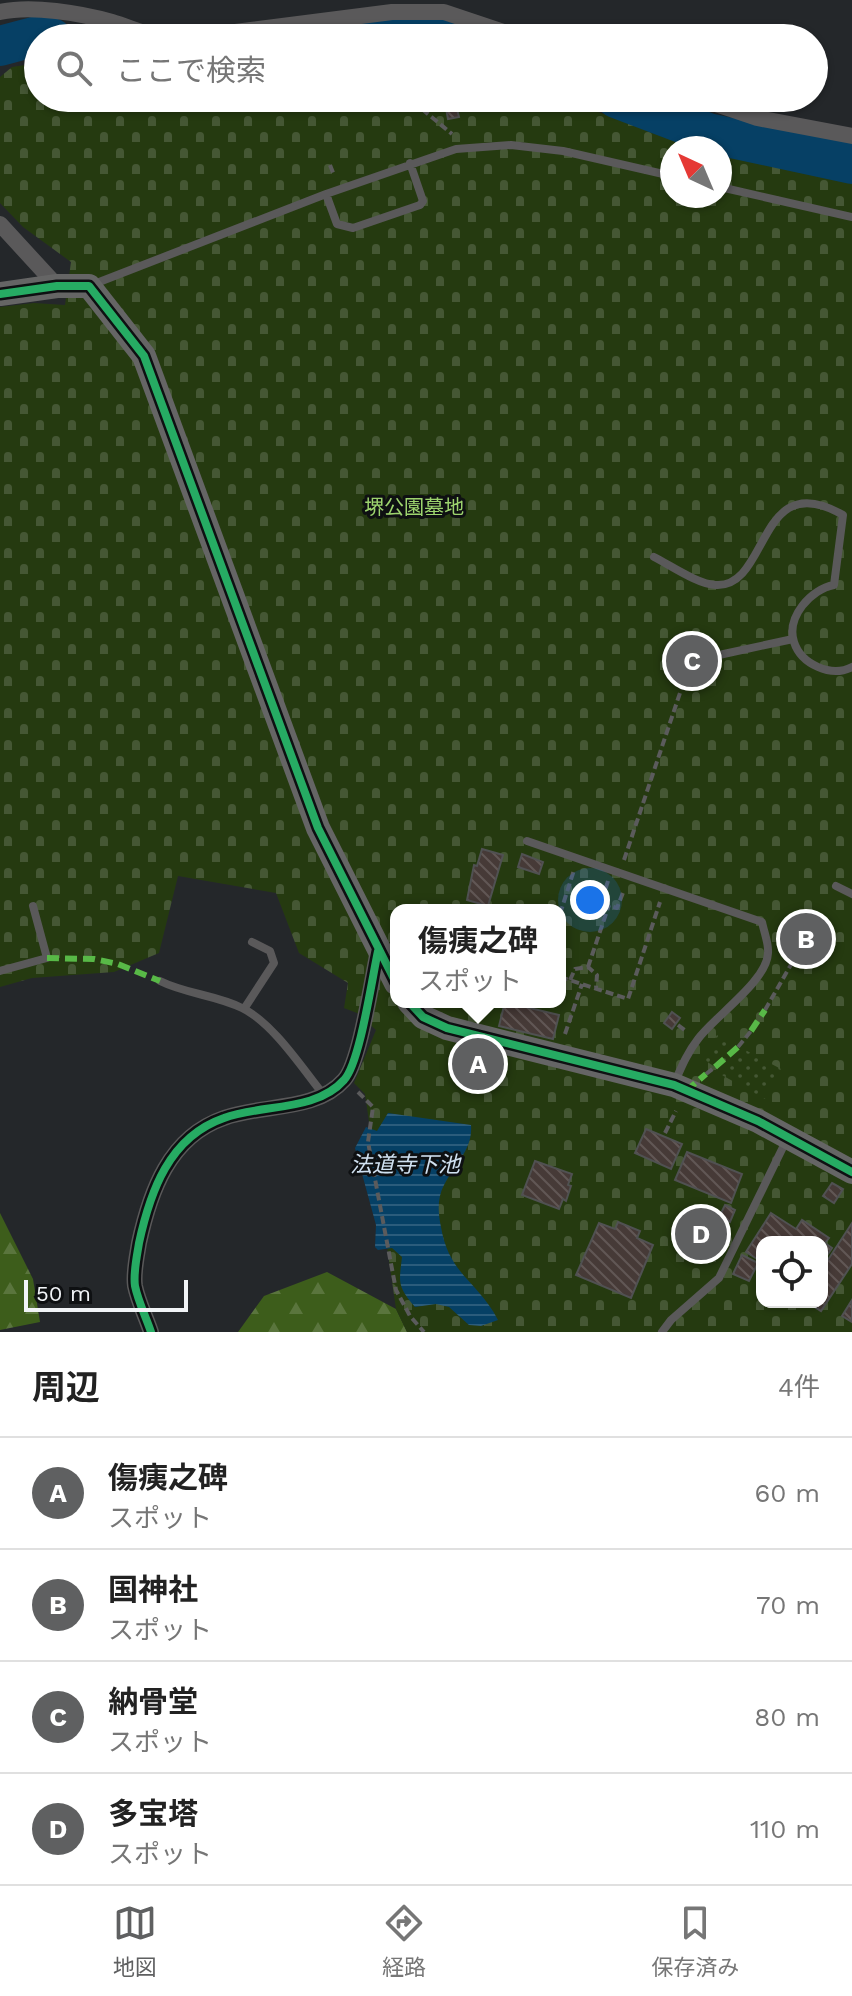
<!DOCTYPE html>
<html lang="ja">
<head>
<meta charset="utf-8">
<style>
  body { margin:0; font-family:"Work Sans","Noto Sans JP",sans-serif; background:#f6f6f6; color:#222 }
  .controls { position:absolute; right:24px; bottom:24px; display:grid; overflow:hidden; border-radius:16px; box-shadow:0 2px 6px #0004 }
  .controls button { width:72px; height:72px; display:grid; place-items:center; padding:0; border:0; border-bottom:2px solid #e0e0e0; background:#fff; color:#222; font:40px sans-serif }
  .compass { position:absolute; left:660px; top:136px; width:72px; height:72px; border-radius:50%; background:#fff; box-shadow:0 2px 6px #0004; rotate:316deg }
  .scale { position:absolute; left:24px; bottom:20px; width:164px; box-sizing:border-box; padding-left:8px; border:4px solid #f1f4f7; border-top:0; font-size:22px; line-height:28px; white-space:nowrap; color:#f1f4f7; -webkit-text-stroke:6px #0e1012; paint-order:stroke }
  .you { position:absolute; left:590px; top:900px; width:28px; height:28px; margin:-20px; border:6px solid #fff; border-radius:50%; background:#1a73e8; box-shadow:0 0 0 12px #1a73e833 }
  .badge { display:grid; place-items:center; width:52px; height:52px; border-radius:50%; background:#5f6061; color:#fff; font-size:26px; font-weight:700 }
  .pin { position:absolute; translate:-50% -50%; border:4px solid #fff; box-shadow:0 2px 8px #0006 }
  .popup { position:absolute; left:390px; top:904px; width:176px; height:104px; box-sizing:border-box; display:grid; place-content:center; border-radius:16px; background:#fff; filter:drop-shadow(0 2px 6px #0005); font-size:26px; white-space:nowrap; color:#767676 }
  .popup b { font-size:30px; color:#222 }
  .popup::after { content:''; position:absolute; left:50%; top:100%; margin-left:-16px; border:16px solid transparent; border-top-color:#fff }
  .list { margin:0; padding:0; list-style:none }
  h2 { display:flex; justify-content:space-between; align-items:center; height:104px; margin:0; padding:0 32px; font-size:34px }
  h2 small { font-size:26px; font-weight:400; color:#767676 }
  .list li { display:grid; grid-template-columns:52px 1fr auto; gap:24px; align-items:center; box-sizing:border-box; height:112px; padding:0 32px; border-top:2px solid #e0e0e0 }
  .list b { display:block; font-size:30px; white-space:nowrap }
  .list p { margin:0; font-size:26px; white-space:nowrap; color:#767676 }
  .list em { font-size:26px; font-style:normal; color:#767676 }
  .icon { flex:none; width:44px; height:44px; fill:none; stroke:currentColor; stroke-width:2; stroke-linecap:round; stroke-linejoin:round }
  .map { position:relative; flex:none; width:852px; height:1332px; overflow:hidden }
  .search { position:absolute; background:#fff; box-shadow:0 2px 6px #0004; left:24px; right:24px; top:24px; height:88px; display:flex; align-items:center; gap:20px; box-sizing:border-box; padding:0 28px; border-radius:44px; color:#767676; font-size:30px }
  .sheet { height:552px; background:#fff }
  nav { display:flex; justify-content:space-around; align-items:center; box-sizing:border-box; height:112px; border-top:2px solid #e0e0e0; background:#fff; font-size:22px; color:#767676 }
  nav a { display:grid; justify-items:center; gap:4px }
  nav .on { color:#5f6061 }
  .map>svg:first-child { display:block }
</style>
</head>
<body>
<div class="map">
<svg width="852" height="1332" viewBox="0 0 852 1332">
  <defs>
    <pattern id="forest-firs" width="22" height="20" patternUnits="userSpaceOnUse" patternTransform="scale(2)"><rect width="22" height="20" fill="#3d5d1b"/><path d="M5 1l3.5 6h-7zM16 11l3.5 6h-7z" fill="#5a753d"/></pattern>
    <pattern id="cemetery-stones" width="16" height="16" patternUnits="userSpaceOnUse" patternTransform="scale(2)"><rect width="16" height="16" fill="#253a10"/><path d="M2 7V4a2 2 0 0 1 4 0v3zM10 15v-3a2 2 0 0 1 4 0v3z" fill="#455734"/></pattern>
    <pattern id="park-dots" width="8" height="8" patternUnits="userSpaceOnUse" patternTransform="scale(2)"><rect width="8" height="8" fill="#253a10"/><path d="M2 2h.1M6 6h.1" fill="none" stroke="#455734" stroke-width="1.8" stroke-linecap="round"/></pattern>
    <pattern id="water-rules" width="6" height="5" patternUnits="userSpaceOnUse" patternTransform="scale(2)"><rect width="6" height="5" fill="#064065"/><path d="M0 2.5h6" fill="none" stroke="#2b5c7c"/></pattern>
    <pattern id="building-back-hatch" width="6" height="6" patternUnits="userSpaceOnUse" patternTransform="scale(2)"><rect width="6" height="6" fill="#463a37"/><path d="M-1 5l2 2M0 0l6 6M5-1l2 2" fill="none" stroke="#615755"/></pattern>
  </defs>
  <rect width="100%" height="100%" fill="#24272a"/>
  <!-- forest -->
  <path fill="url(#forest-firs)" d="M 0,1213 L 33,1279 L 40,1322 L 0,1330 Z
    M 327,1272 L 396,1309 L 407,1332 L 238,1332 L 264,1296 Z"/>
  <!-- cemetery -->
  <path fill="url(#cemetery-stones)" fill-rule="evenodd" d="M 38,63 L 38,98 L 555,98 L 708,148 L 672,148 L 672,196 L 720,196 L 720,152 L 852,179 L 852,1332 L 407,1332 L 396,1309 L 365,1094 L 354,1083 L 376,1030 L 357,1013 L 344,1008 L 348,983 L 299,953 L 276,893 L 178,876 L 159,953 L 114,972 L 32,978 L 0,987 L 0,307 L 34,303 L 65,305 L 71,262 L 23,227 L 0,203 L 0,77 L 12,67 ZM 396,910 L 560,910 L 560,1002 L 396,1002 ZM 762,1242 L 822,1242 L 822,1302 L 762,1302 Z"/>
  <!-- park -->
  <path fill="url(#park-dots)" d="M 717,1035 L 781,1069 L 765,1099 L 720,1074 L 715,1067 L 703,1059 Z"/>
  <!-- water -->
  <path fill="url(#water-rules)" d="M 388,1113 L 471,1125 C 473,1149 455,1164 444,1185 C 437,1198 438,1213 441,1227 C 449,1275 478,1281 498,1320 L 481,1326 L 469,1325 L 449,1307 L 436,1304 L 415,1307 C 397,1286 399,1283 402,1257 L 392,1248 L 378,1250 L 375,1247 L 376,1225 L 355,1148 L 366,1127 L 377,1131 Z"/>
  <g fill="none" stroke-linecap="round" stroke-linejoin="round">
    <!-- river -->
    <path stroke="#064065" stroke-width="40" d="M 354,38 C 393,30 436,29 475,38
      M 0,46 L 41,35 L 52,38
      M 616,98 L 708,133 L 852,164"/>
  </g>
  <!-- building -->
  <path fill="url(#building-back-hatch)" stroke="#505152" stroke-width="2" d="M 455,101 L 459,117 L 448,119 L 445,103 Z
    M671 660a21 21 0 1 1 42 0a21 21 0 1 1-42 0Z
    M 482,849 L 503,855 L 488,906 L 467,900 L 474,865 L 477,866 Z
    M 522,854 L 543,862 L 539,874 L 518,867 Z
    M 505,1002 L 559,1015 L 553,1039 L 499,1026 Z
    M 672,1012 L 680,1018 L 672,1029 L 664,1023 Z
    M 646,1129 L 682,1144 L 671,1169 L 635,1153 Z
    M 687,1152 L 742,1174 L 731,1203 L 675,1180 Z
    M 535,1161 L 572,1174 L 568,1185 L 571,1186 L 566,1201 L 563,1199 L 559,1209 L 522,1195 Z
    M 832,1183 L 843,1189 L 834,1203 L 823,1196 Z
    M 725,1205 L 735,1210 L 730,1222 L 719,1217 Z
    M 690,1212 L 722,1223 L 711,1255 L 680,1244 Z
    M 771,1213 L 796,1229 L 802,1220 L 829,1238 L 825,1243 L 832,1248 L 822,1263 L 822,1242 L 762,1242 L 762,1262 L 746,1252 Z
    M 618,1222 L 640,1231 L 637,1238 L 653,1245 L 631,1298 L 576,1275 L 599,1223 L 615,1229 Z
    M 852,1223 L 852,1264 L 821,1311 L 807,1302 L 822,1302 L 822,1269 Z
    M 742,1255 L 758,1263 L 749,1281 L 733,1274 Z
    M 852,1300 L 852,1322 L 842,1316 Z"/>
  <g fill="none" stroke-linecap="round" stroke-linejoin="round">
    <!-- path -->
    <path stroke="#5b5b5c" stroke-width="4" stroke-dasharray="8 4" stroke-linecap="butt" d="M 422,109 L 452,134
      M 330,165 L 334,175
      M664 660a27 27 0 1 1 54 0a27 27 0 1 1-54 0Z
      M 624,860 L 682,687
      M 608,881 L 601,903 L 617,908 L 624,890
      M 560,914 L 574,870
      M 588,967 L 609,905
      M 560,977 L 628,999 L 660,902
      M 570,980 L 575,969 L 588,967 L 597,975 L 596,988
      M 765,1010 L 800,949
      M 678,1025 L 686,1031
      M 565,1034 L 582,984
      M 738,1047 L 751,1031
      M 706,1074 L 715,1067
      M 358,1092 L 373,1107 L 368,1142 L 396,1290 L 410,1316 L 424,1332
      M 665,1133 L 676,1111"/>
    <!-- lane -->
    <path stroke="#5a595a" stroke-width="8" d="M 720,187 L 852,217
      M 326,194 L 337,224 L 353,228 L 420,205 L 423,201 L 410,163
      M 94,284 L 326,194 L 456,149 L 511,145 L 563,151 L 672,176
      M 654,557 C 670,565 699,585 716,585 C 770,588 757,465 843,515 L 834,585 C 811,589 786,617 794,642 C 801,664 831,678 852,667
      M 719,655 L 793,639
      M 527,841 L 762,922 C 764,932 769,944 768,953 C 767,981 715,1016 698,1039 C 687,1053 681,1068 674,1084
      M 836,886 L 852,894
      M 0,971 L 47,958 L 33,906
      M 160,981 C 186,994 216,995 242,1008 C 273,1023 302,1068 323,1094
      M 244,1009 L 274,963 L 270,951 L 252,942
      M 662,1332 L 671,1320 L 719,1278 L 786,1141"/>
    <!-- street -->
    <path stroke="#5a595a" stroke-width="16" d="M 0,12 C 32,5 80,13 112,22 C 135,29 147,36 172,38
      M 188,38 L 392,12 L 444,12 L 521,38
      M 698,98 L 757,118 L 852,136
      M 0,224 L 57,286
      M 151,1332 C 146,1317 138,1301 135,1286 C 133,1273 137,1256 139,1243 C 150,1192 169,1137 224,1118 C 261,1104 316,1112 344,1080 C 360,1063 372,978 378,951"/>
    <!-- secondary -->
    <path stroke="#656565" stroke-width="24" d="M 0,294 L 57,286 L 89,286 L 144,356 L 318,828 L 396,983
      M 409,1002 L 423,1017 L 447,1028 L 674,1085 L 758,1121 L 852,1172"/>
    <!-- quiet -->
    <path stroke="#58b947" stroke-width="6" stroke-dasharray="12 6" stroke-linecap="butt" d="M 47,958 L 94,959 L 118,964 L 160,981
      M 751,1031 L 765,1010
      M 715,1067 L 738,1047
      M 686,1091 L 706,1074"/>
    <defs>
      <path id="cycleway" d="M 0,294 L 57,286 L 89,286 L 144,356 L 318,828 L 396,983
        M 409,1002 L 423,1017 L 447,1028 L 674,1085 L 758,1121 L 852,1172
        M 151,1332 C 146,1317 138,1301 135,1286 C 133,1273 137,1256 139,1243 C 150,1192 169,1137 224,1118 C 261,1104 316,1112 344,1080 C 360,1063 372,978 378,951"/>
    </defs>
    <!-- cycleway casing -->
    <use href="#cycleway" stroke="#0e1012" stroke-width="13"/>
    <!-- cycleway -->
    <use href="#cycleway" stroke="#26ab63" stroke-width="8"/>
  </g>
  <g text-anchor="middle" stroke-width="6" stroke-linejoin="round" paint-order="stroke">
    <!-- park labels -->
    <g font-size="20" fill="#9dd46e" stroke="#0e1012">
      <text x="414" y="514">堺公園墓地</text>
    </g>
    <!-- water labels -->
    <g font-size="22" font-style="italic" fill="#d0e1f1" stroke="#0e1012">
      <text x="405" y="1172">法道寺下池</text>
    </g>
  </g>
</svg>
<div class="controls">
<button><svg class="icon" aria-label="locate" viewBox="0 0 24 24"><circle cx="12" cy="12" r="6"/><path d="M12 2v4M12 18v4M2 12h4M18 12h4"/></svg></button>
</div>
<svg class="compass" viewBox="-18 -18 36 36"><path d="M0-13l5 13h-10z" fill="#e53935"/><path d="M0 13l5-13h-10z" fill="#767676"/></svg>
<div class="scale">50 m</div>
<div class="you"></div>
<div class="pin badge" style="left:478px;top:1064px">A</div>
<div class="popup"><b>傷痍之碑</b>スポット</div>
<div class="pin badge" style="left:806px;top:939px">B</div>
<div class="pin badge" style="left:692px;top:661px">C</div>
<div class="pin badge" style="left:701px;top:1234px">D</div>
<div class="search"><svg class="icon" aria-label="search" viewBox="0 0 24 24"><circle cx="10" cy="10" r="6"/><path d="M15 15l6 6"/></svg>ここで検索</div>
</div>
<section class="sheet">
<h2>周辺<small>4件</small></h2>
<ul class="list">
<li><span class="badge">A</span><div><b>傷痍之碑</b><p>スポット</p></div><em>60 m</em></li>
<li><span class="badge">B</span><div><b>国神社</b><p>スポット</p></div><em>70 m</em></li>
<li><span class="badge">C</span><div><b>納骨堂</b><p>スポット</p></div><em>80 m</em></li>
<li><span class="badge">D</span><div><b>多宝塔</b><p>スポット</p></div><em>110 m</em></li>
</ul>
</section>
<nav>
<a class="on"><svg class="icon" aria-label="map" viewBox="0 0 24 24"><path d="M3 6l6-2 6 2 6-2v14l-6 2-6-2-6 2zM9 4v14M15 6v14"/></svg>地図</a>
<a><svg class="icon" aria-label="directions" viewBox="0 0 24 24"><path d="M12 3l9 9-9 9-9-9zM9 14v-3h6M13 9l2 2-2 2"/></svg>経路</a>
<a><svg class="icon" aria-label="saved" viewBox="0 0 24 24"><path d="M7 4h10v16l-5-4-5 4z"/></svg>保存済み</a>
</nav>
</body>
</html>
